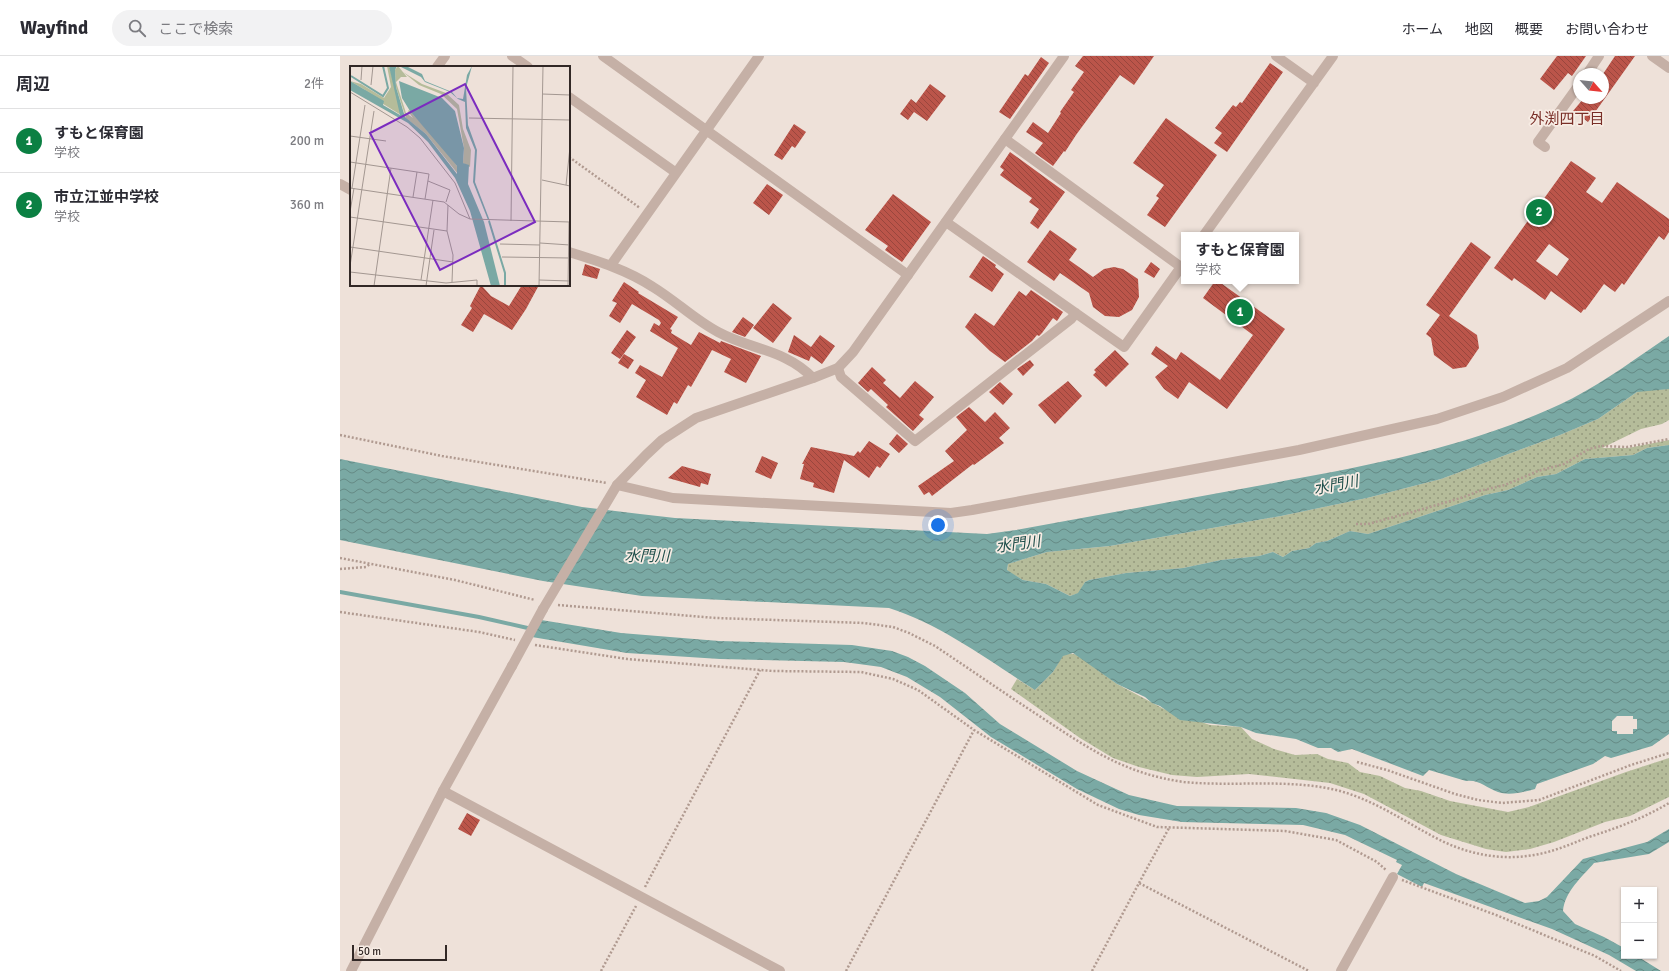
<!DOCTYPE html>
<html lang="ja">
<head>
<meta charset="utf-8">
<style>
  body { margin:0; font-family:Signika,"Noto Sans JP",sans-serif; background:#f2f2f3; color:#2b2b33 }
  .controls { position:absolute; right:12px; bottom:12px; display:grid; overflow:hidden; border-radius:0px; box-shadow:0 1px 3px #0004 }
  .controls button { width:36px; height:36px; display:grid; place-items:center; padding:0; border:0; border-bottom:1px solid #e1e1e2; background:#fff; color:#2b2b33; font:20px sans-serif }
  .compass { position:absolute; left:1233px; top:12px; width:36px; height:36px; border-radius:50%; background:#fff; box-shadow:0 1px 3px #0004; rotate:117deg }
  .scale { position:absolute; left:12px; bottom:10px; width:95px; box-sizing:border-box; padding-left:4px; border:2px solid #322826; border-top:0; font-size:11px; line-height:14px; white-space:nowrap; color:#322826; -webkit-text-stroke:3px #f7ece4; paint-order:stroke }
  .you { position:absolute; left:598px; top:469px; width:14px; height:14px; margin:-10px; border:3px solid #fff; border-radius:50%; background:#1a73e8; box-shadow:0 0 0 6px #1a73e833 }
  .badge { display:grid; place-items:center; width:26px; height:26px; border-radius:50%; background:#0b8043; color:#fff; font-size:13px; font-weight:700 }
  .pin { position:absolute; translate:-50% -50%; border:2px solid #fff; box-shadow:0 1px 4px #0006 }
  .popup { position:absolute; left:841px; top:176px; width:118px; height:52px; box-sizing:border-box; display:grid; place-content:center; border-radius:0px; background:#fff; filter:drop-shadow(0 1px 3px #0005); font-size:13px; white-space:nowrap; color:#7c7c81 }
  .popup b { font-size:15px; color:#2b2b33 }
  .popup::after { content:''; position:absolute; left:50%; top:100%; margin-left:-8px; border:8px solid transparent; border-top-color:#fff }
  .list { margin:0; padding:0; list-style:none }
  h2 { display:flex; justify-content:space-between; align-items:center; height:52px; margin:0; padding:0 16px; font-size:17px }
  h2 small { font-size:13px; font-weight:400; color:#7c7c81 }
  .list li { display:grid; grid-template-columns:26px 1fr auto; gap:12px; align-items:center; box-sizing:border-box; height:64px; padding:0 16px; border-top:1px solid #e1e1e2 }
  .list b { display:block; font-size:15px; white-space:nowrap }
  .list p { margin:0; font-size:13px; white-space:nowrap; color:#7c7c81 }
  .list em { font-size:13px; font-style:normal; color:#7c7c81 }
  .icon { flex:none; width:22px; height:22px; fill:none; stroke:currentColor; stroke-width:2; stroke-linecap:round; stroke-linejoin:round }
  .map { position:relative; flex:none; width:1329px; height:915px; overflow:hidden }
  header { display:flex; align-items:center; gap:24px; box-sizing:border-box; height:56px; padding:0 20px; background:#fff; border-bottom:1px solid #e1e1e2 }
  header strong { font-size:19px }
  nav { display:flex; gap:22px; margin-inline-start:auto; font-size:14px }
  .search { width:280px; height:36px; background:#f2f2f3; display:flex; align-items:center; gap:10px; box-sizing:border-box; padding:0 14px; border-radius:22px; color:#7c7c81; font-size:15px }
  main { display:flex }
  aside { flex:1; background:#fff }
  .map>svg:first-child { display:block }
</style>
</head>
<body>
<header>
<strong>Wayfind</strong>
<div class="search"><svg class="icon" aria-label="search" viewBox="0 0 24 24"><circle cx="10" cy="10" r="6"/><path d="M15 15l6 6"/></svg>ここで検索</div>
<nav><a>ホーム</a><a>地図</a><a>概要</a><a>お問い合わせ</a></nav>
</header>
<main>
<aside>
<h2>周辺<small>2件</small></h2>
<ul class="list">
<li><span class="badge">1</span><div><b>すもと保育園</b><p>学校</p></div><em>200 m</em></li>
<li><span class="badge">2</span><div><b>市立江並中学校</b><p>学校</p></div><em>360 m</em></li>
</ul>
</aside>
<div class="map">
<svg width="1329" height="915" viewBox="0 0 1329 915">
  <defs>
    <pattern id="grass-dots" width="8" height="8" patternUnits="userSpaceOnUse"><rect width="8" height="8" fill="#b5bc9a"/><path d="M2 2h.1M6 6h.1" fill="none" stroke="#94997d" stroke-width="1.8" stroke-linecap="round"/></pattern>
    <pattern id="water-waves" width="16" height="10" patternUnits="userSpaceOnUse"><rect width="16" height="10" fill="#7aa9a4"/><path d="M0 5q4-4 8 0t8 0" fill="none" stroke="#658a85"/></pattern>
    <pattern id="building-back-hatch" width="6" height="6" patternUnits="userSpaceOnUse"><rect width="6" height="6" fill="#bb554a"/><path d="M-1 5l2 2M0 0l6 6M5-1l2 2" fill="none" stroke="#99463d"/></pattern>
  </defs>
  <rect width="100%" height="100%" fill="#eee1d9"/>
  <!-- grass -->
  <path fill="url(#grass-dots)" d="M 1329,333 L 1329,364 L 1322,368 L 1301,373 L 1262,392 L 1288,392 L 1329,384 L 1329,389 L 1307,392 L 1293,399 L 1245,403 L 1216,418 L 1197,421 L 1168,434 L 1145,439 L 1028,478 L 1010,475 L 987,485 L 976,487 L 969,492 L 952,495 L 943,501 L 933,496 L 919,500 L 881,504 L 843,512 L 786,517 L 749,524 L 745,526 L 739,537 L 730,540 L 706,528 L 683,524 L 667,515 L 668,508 L 707,496 L 770,490 L 941,460 L 1027,442 L 1101,423 L 1220,379 L 1258,363 L 1297,336 L 1302,334 Z
    M 727,597 L 738,599 L 777,628 L 824,653 L 870,669 L 901,671 L 912,683 L 934,693 L 955,699 L 977,698 L 988,703 L 1008,707 L 1020,716 L 1040,720 L 1065,732 L 1081,735 L 1110,745 L 1168,756 L 1189,751 L 1286,716 L 1329,702 L 1329,741 L 1290,760 L 1265,766 L 1214,786 L 1190,793 L 1166,796 L 1146,793 L 1101,779 L 1024,738 L 990,727 L 909,718 L 857,721 L 832,719 L 799,711 L 773,702 L 740,682 L 671,633 L 677,623 L 695,634 L 713,616 L 723,599 Z"/>
  <!-- water -->
  <path fill="url(#water-waves)" d="M 1329,280 L 1329,333 L 1297,336 L 1258,363 L 1220,379 L 1101,423 L 1027,442 L 941,460 L 770,490 L 707,496 L 668,508 L 667,514 L 683,524 L 706,528 L 730,540 L 738,537 L 745,526 L 749,524 L 786,517 L 843,512 L 881,504 L 919,500 L 933,496 L 943,501 L 952,495 L 969,492 L 976,487 L 987,485 L 1010,475 L 1028,478 L 1145,439 L 1168,434 L 1197,421 L 1216,418 L 1245,403 L 1293,399 L 1307,392 L 1329,389 L 1329,678 L 1312,690 L 1271,702 L 1265,700 L 1253,708 L 1197,728 L 1195,733 C 1184,736 1169,740 1158,736 C 1147,732 1138,723 1126,725 L 1089,714 L 1083,720 L 1012,693 L 998,696 L 991,692 L 978,692 L 956,683 L 916,677 L 901,671 L 840,664 L 820,650 L 812,647 L 805,641 L 777,628 L 733,597 L 723,600 L 713,616 L 695,634 C 648,604 602,569 549,552 L 302,540 L 203,525 L 0,484 L 0,403 L 242,451 L 300,458 L 335,462 L 647,478 L 676,474 C 760,459 844,443 928,428 C 1032,409 1137,390 1233,342 C 1267,324 1298,301 1329,280 Z
    M 195,563 L 281,577 L 379,585 L 512,589 L 552,595 L 568,601 L 585,610 L 625,637 L 660,668 L 737,715 L 789,739 L 837,750 L 956,752 L 986,757 L 1020,769 L 1116,818 L 1185,847 L 1199,845 L 1207,841 L 1243,803 L 1307,786 L 1329,773 L 1329,786 L 1309,798 L 1254,807 C 1242,821 1225,835 1223,855 L 1235,868 L 1264,881 L 1284,892 L 1284,900 L 1297,900 L 1321,915 L 1296,915 L 1269,899 L 1212,873 L 1084,827 L 1082,831 L 1057,818 L 1062,809 L 1056,806 L 1057,804 L 1005,779 L 963,769 L 842,766 L 799,759 L 779,753 L 737,733 L 651,681 L 600,641 L 567,621 L 541,611 L 504,606 L 380,603 L 287,597 L 186,580 Z"/>
  <!-- pier -->
  <path fill="#eee1d9" d="M 1277,660 L 1293,660 L 1293,663 L 1297,663 L 1297,673 L 1293,673 L 1293,678 L 1277,678 L 1277,675 L 1272,675 L 1272,665 Z"/>
  <g fill="none" stroke-linecap="round" stroke-linejoin="round">
    <!-- stream -->
    <path stroke="#7aa9a4" stroke-width="4" d="M 0,536 L 139,561 L 192,573"/>
  </g>
  <!-- building -->
  <path fill="url(#building-back-hatch)" fill-rule="evenodd" d="M 743,0 L 814,0 L 794,29 L 780,19 L 736,79 L 725,96 L 724,95 L 713,110 L 695,97 L 703,87 L 686,76 L 693,66 L 708,77 L 721,57 L 720,56 L 734,36 L 731,34 L 744,16 L 735,10 Z
    M 1217,0 L 1246,0 L 1232,20 L 1228,17 L 1214,34 L 1200,23 Z
    M 1275,0 L 1295,0 L 1248,66 L 1233,55 L 1244,42 L 1263,42 L 1263,18 Z
    M 701,1 L 709,7 L 670,63 L 659,56 L 685,18 L 688,20 Z
    M 930,7 L 943,16 L 887,96 L 874,87 L 882,77 L 875,72 L 893,49 L 896,51 L 900,46 L 902,47 Z
    M 590,28 L 606,40 L 587,65 L 574,56 L 568,64 L 560,58 L 571,43 L 576,47 Z
    M 826,62 L 877,99 L 825,171 L 807,159 L 819,142 L 816,140 L 824,129 L 793,107 Z
    M 454,68 L 466,76 L 455,92 L 452,90 L 442,104 L 434,99 Z
    M 670,96 L 725,136 L 698,173 L 690,167 L 699,153 L 689,146 L 692,142 L 660,119 L 664,114 L 660,111 Z
    M 1231,105 L 1256,122 L 1246,136 L 1262,147 L 1277,126 L 1329,163 L 1329,176 L 1324,184 L 1319,180 L 1284,229 L 1282,227 L 1275,236 L 1264,228 L 1245,254 L 1244,253 L 1241,257 L 1211,235 L 1205,244 L 1174,222 L 1172,225 L 1154,212 ZM 1209,188 L 1229,203 L 1217,220 L 1196,205 Z
    M 427,128 L 443,139 L 429,159 L 413,147 Z
    M 553,138 L 591,166 L 562,206 L 545,194 L 548,190 L 525,174 Z
    M 710,174 L 737,193 L 729,204 L 753,221 L 764,213 L 774,211 L 783,213 L 798,223 L 799,241 L 792,254 L 779,261 L 765,260 L 753,251 L 749,237 L 720,217 L 714,225 L 687,206 Z
    M 1131,186 L 1151,201 L 1109,260 L 1137,279 L 1139,292 L 1126,311 L 1113,313 L 1094,299 L 1091,282 L 1086,278 L 1100,259 L 1086,249 Z
    M 643,200 L 656,209 L 655,211 L 664,218 L 652,236 L 629,221 Z
    M 811,206 L 820,213 L 814,222 L 804,216 Z
    M 245,208 L 260,213 L 257,223 L 242,219 Z
    M 875,225 L 878,225 L 945,273 L 887,353 L 849,326 L 838,343 L 824,333 L 815,321 L 828,310 L 811,298 L 816,290 L 836,304 L 841,296 L 880,324 L 913,279 L 863,242 Z
    M 284,226 L 299,236 L 298,237 L 338,261 L 330,273 L 332,274 L 331,277 L 351,289 L 359,276 L 380,287 L 381,285 L 421,300 L 406,327 L 384,316 L 391,303 L 372,294 L 351,331 L 348,329 L 337,348 L 334,346 L 327,359 L 296,341 L 306,324 L 295,317 L 300,309 L 322,321 L 338,292 L 310,275 L 314,267 L 319,270 L 321,267 L 319,264 L 292,248 L 280,267 L 269,260 L 277,247 L 272,245 Z
    M 141,229 L 151,240 L 169,250 L 182,229 L 199,229 L 186,253 L 172,274 L 144,258 L 133,276 L 121,269 L 132,252 L 130,250 Z
    M 691,234 L 723,256 L 717,265 L 713,262 L 702,277 L 699,280 L 697,279 L 692,285 L 665,306 L 650,295 L 625,271 L 635,257 L 654,270 L 679,235 L 686,240 Z
    M 433,247 L 452,262 L 433,287 L 413,272 Z
    M 403,261 L 414,269 L 405,281 L 392,276 Z
    M 287,274 L 296,281 L 280,303 L 271,297 Z
    M 454,279 L 471,291 L 480,279 L 495,290 L 482,308 L 471,300 L 469,305 L 448,296 Z
    M 775,294 L 789,308 L 766,331 L 753,319 L 756,316 L 754,314 Z
    M 284,298 L 294,304 L 288,313 L 278,307 Z
    M 690,304 L 694,309 L 683,320 L 677,313 Z
    M 532,311 L 546,324 L 543,327 L 560,342 L 575,325 L 594,341 L 579,359 L 584,363 L 573,375 L 546,351 L 548,349 L 531,333 L 528,336 L 518,327 Z
    M 728,325 L 742,340 L 715,368 L 698,349 Z
    M 660,326 L 673,338 L 663,349 L 649,336 Z
    M 629,351 L 645,366 L 655,356 L 670,372 L 659,382 L 664,387 L 634,409 L 633,408 L 592,440 L 589,436 L 584,439 L 578,430 L 614,405 L 605,395 L 627,374 L 616,361 Z
    M 557,378 L 568,388 L 559,397 L 549,388 Z
    M 529,385 L 550,398 L 540,412 L 537,410 L 529,422 L 504,404 L 494,437 L 473,431 L 474,427 L 460,423 L 464,408 L 462,408 L 471,391 L 514,400 L 518,395 L 520,397 Z
    M 422,400 L 438,407 L 431,423 L 415,416 Z
    M 342,410 L 371,418 L 368,429 L 361,427 L 360,431 L 328,422 Z
    M 127,757 L 140,764 L 131,780 L 118,773 Z"/>
  <g fill="none" stroke-linecap="round" stroke-linejoin="round">
    <!-- path -->
    <path stroke="#b09a90" stroke-width="2.5" stroke-dasharray="2 2" stroke-linecap="butt" d="M 229,101 L 300,152
      M 0,379 L 102,400 L 267,427
      M 1016,468 L 1028,468 L 1076,455 L 1124,441 L 1139,435 L 1165,429 L 1198,415 L 1224,408 L 1249,393 L 1261,390 L 1287,391 L 1329,383
      M 0,502 L 115,524 L 195,544
      M 0,513 L 26,511 L 30,508
      M 218,549 L 376,562 L 524,567 L 553,571 L 569,577 L 595,590 C 631,614 667,639 704,663 C 751,694 786,718 844,726 C 895,731 950,722 1000,735 C 1036,745 1065,766 1098,783 C 1127,798 1161,805 1194,799 C 1213,796 1231,788 1249,781 C 1277,772 1304,762 1329,747
      M 0,556 L 139,576 L 175,584
      M 195,589 L 287,603 L 433,615 L 521,616 L 553,623 L 578,634 L 634,674 L 758,749 L 817,771 L 945,775 L 996,784 L 1037,806 L 1046,814
      M 1017,706 L 1047,714 L 1115,738 L 1138,744 L 1162,747 L 1199,744 L 1291,709 L 1329,697
      M 1062,824 L 1156,859 L 1255,900 L 1281,915
      M 799,827 L 829,772
      M 305,831 L 420,614
      M 261,915 L 296,850
      M 506,915 L 634,674
      M 752,915 L 799,827 L 969,915"/>
    <!-- minor -->
    <path stroke="#c5b0a6" stroke-width="10" d="M 172,0 L 188,11
      M 263,0 L 568,219
      M 936,0 L 974,27
      M 1312,0 L 1329,12
      M 97,11 L 105,0
      M 1247,18 L 1259,0
      M 229,41 L 335,116
      M 1205,91 L 1198,86 L 1239,29
      M 0,128 L 11,134
      M 606,166 L 784,291 L 841,211 L 665,83
      M 864,179 L 993,0
      M 229,196 C 258,205 287,214 313,231 C 336,245 355,264 378,276 C 411,294 445,293 473,322
      M 271,209 L 419,0
      M 498,312 L 501,321 L 575,385 L 731,263 L 736,257
      M 277,429 L 333,442 L 611,457 L 632,454 L 959,394 L 1097,363 L 1163,341 L 1227,312 L 1329,245
      M 103,735 L 440,915
      M 1001,915 L 1053,821"/>
    <!-- tertiary -->
    <path stroke="#c5b0a6" stroke-width="10" d="M 203,553 L 277,429 L 306,399 L 322,384 L 356,362 L 473,322 L 498,312 L 513,296 L 724,0
      M 11,915 L 103,735 L 172,610"/>
    <!-- tertiary-bridge -->
    <path stroke="#c5b0a6" stroke-width="10" d="M 172,610 L 203,553"/>
  </g>
  <g text-anchor="middle" stroke-width="3.5" stroke-linejoin="round" paint-order="stroke">
    <!-- neighbourhood labels -->
    <g font-size="15" fill="#792e27" stroke="#f7ece4">
      <text x="1227" y="68">外渕四丁目</text>
    </g>
    <!-- water labels -->
    <g font-size="15" font-style="italic" fill="#204f4b" stroke="#f7ece4">
      <text transform="translate(996 429) rotate(-11)" y="5">水門川</text>
      <text transform="translate(678 488) rotate(-8)" y="5">水門川</text>
      <text x="307" y="505">水門川</text>
    </g>
  </g>
  <!-- overview -->
  <g transform="translate(10 10)">
    <rect width="220" height="220" fill="#eee1d9"/>
    <path d="M 37,0 L 40,2 L 51,49 L 17,28 L 15,24 L 34,35 L 0,15 L 11,18 L 34,32 L 41,21 ZM 48,0 L 57,11 L 51,11 L 46,16 L 56,47 L 63,52 L 58,45 L 59,44 L 92,80 L 107,100 L 108,108 L 76,68 L 56,52 L 46,21 L 45,4 ZM 53,6 L 72,18 L 96,27 L 109,39 L 113,63 L 121,84 L 120,101 L 113,97 L 114,82 L 107,43 L 91,28 L 69,19 Z" fill="#b5bc9a"/>
    <path d="M 39,0 L 47,0 L 45,4 L 46,21 L 55,51 L 76,68 L 107,108 L 107,100 L 60,45 L 52,32 L 49,15 L 92,32 L 105,45 L 114,82 L 113,97 L 119,99 L 118,118 L 134,156 L 150,220 L 141,220 L 120,145 L 105,112 L 78,76 L 58,57 L 0,24 L 0,15 L 34,35 L 33,39 L 50,49 ZM 56,0 L 72,8 L 75,15 L 102,26 L 107,32 L 113,33 L 117,9 L 122,0 L 116,22 L 118,59 L 127,84 L 125,116 L 140,155 L 138,154 L 123,116 L 125,84 L 116,62 L 115,36 L 108,33 L 100,26 L 75,16 L 71,11 L 51,1 Z" fill="#7aa9a4"/>
    <path fill="none" stroke="#7aa9a4" stroke-width="2" d="M 1,10 L 33,30 L 38,22 L 33,0M 139,155 L 155,207 L 155,220"/>
    <path fill="none" stroke="#a39791" stroke-width="1" d="M 11,14 L 12,0M 21,19 L 23,0M 0,26 L 57,61 L 70,72 L 105,117 L 120,153M 192,28 L 220,29M 119,52 L 220,54M 0,70 L 36,75M 0,96 L 67,106M 192,114 L 220,120M 78,115 L 100,124 L 96,136M 216,119 L 220,81M 0,122 L 94,136 L 109,148 L 120,153 L 220,156M 2,122 L 15,39M 63,131 L 67,106 L 79,108 L 75,133M 98,139 L 97,165 L 103,189 L 102,216M 0,146 L 4,122M 0,151 L 97,165M 161,155 L 163,0M 190,177 L 220,179M 150,178 L 190,179M 0,181 L 103,196M 152,191 L 220,192M 0,200 L 24,45M 0,206 L 96,217 L 127,214 L 127,220M 71,214 L 83,134M 189,214 L 220,215M 24,220 L 41,102M 76,220 L 84,164M 189,220 L 193,0M 218,220 L 219,156"/>
    <path fill="#7b2cbf" fill-opacity="0.15" stroke="#7b2cbf" stroke-width="2" d="M 115,18 L 185,156 L 90,204 L 20,67 Z"/>
    <rect width="220" height="220" fill="none" stroke="#322826" stroke-width="2"/>
  </g>
</svg>
<div class="controls">
<button>+</button>
<button>−</button>
</div>
<svg class="compass" viewBox="-18 -18 36 36"><path d="M0-13l5 13h-10z" fill="#e53935"/><path d="M0 13l5-13h-10z" fill="#7c7c81"/></svg>
<div class="scale">50 m</div>
<div class="you"></div>
<div class="pin badge" style="left:900px;top:256px">1</div>
<div class="popup"><b>すもと保育園</b>学校</div>
<div class="pin badge" style="left:1199px;top:156px">2</div>
</div>
</main>
</body>
</html>
